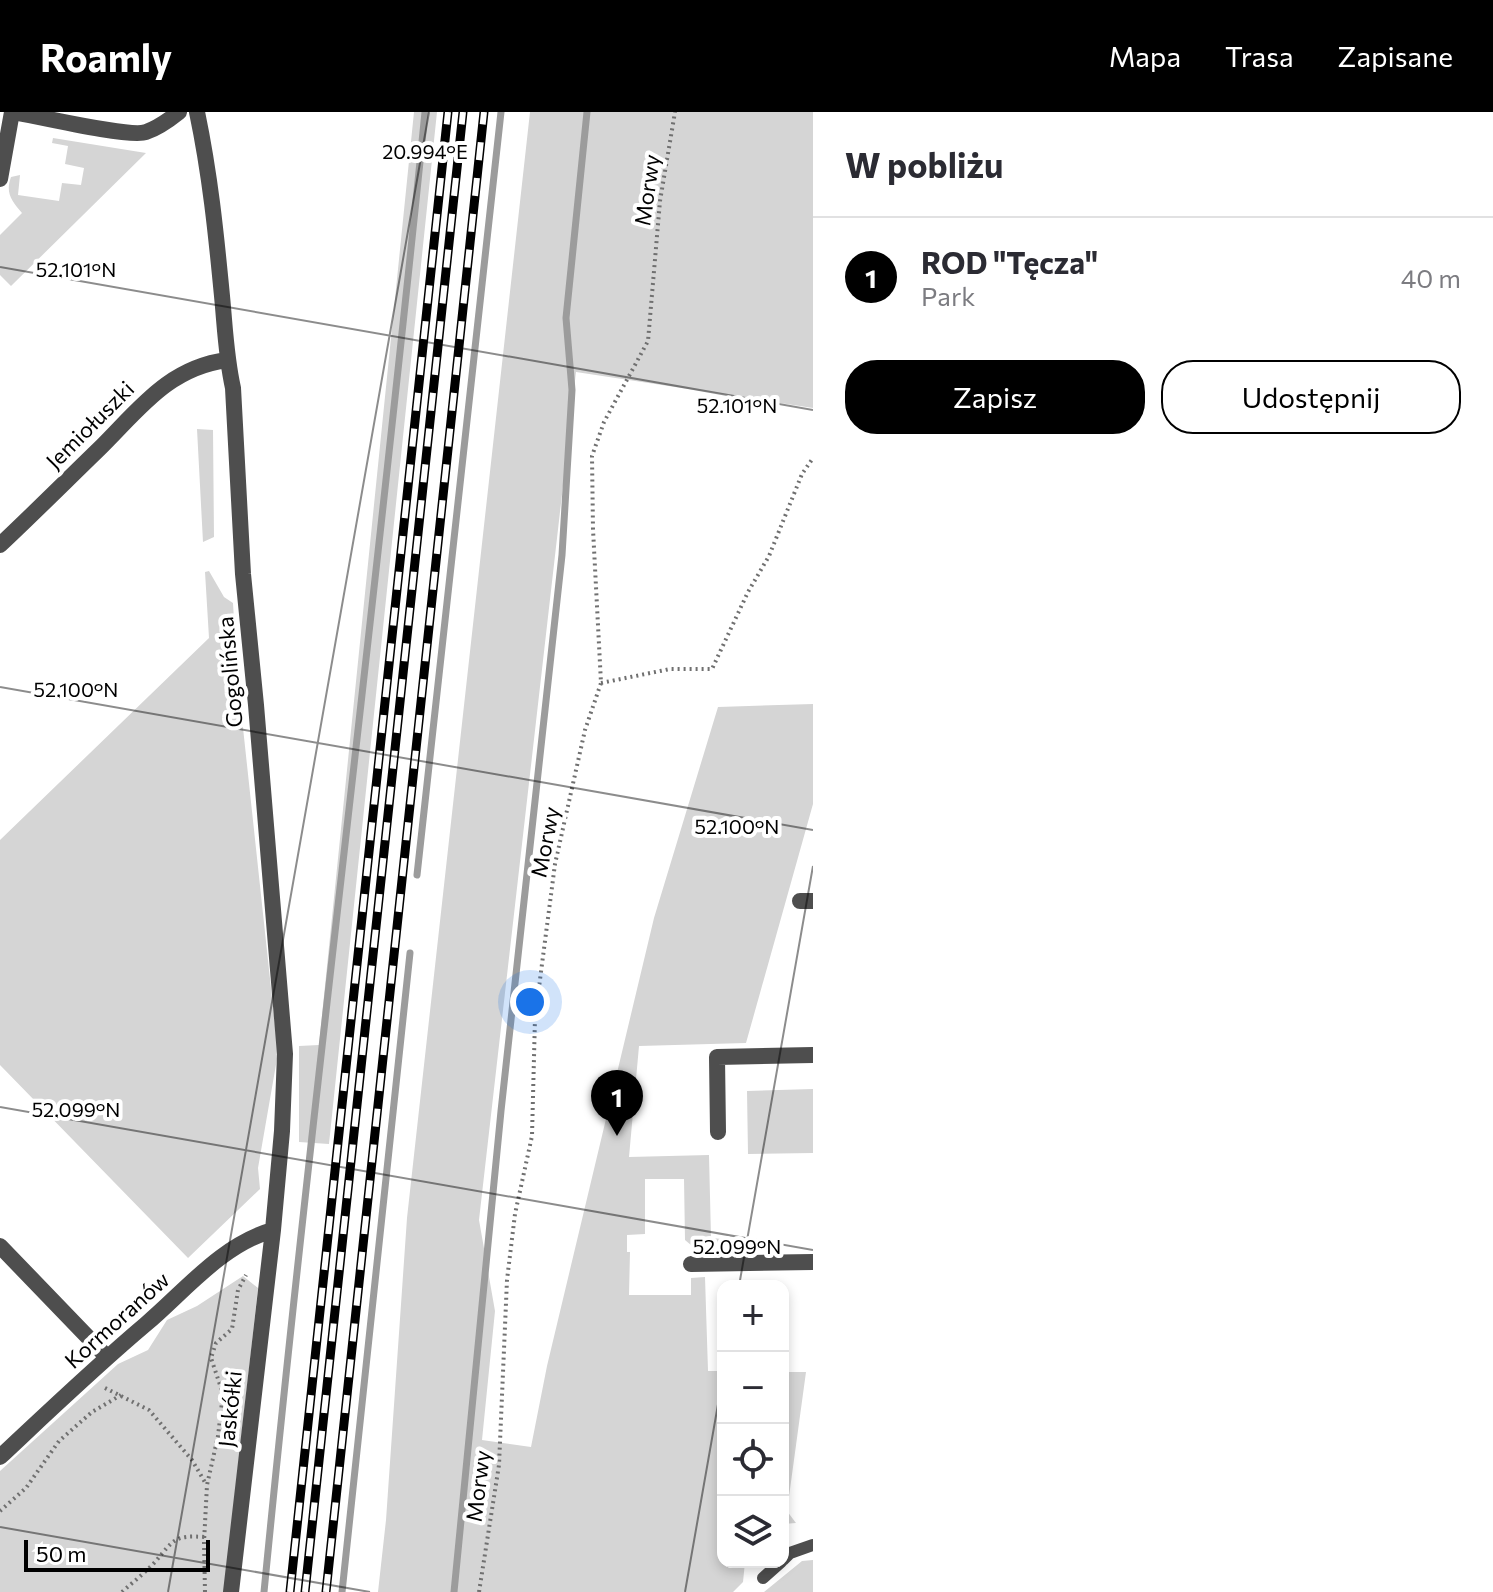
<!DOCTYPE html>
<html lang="pl">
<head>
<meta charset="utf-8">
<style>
  body { margin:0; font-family:Commissioner,sans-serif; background:#f2f2f3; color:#2b2b33 }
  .controls { position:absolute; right:24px; bottom:24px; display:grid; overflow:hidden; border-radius:16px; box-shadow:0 4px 12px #0003 }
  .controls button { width:72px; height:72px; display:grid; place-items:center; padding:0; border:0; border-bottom:2px solid #e1e1e2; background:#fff; color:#2b2b33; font:40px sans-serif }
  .scale { position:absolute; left:24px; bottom:20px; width:186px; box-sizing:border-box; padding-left:8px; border:4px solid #000; border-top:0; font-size:22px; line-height:28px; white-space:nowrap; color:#000; -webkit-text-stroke:6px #fff; paint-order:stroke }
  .you { position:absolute; left:530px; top:890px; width:28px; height:28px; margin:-20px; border:6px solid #fff; border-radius:50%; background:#1a73e8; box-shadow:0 0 0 12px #1a73e833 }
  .badge { display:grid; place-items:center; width:52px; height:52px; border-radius:50%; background:#000; color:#fff; font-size:26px; font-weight:700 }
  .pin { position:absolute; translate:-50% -66px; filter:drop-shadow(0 2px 4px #0008) }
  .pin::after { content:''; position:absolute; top:42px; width:28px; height:24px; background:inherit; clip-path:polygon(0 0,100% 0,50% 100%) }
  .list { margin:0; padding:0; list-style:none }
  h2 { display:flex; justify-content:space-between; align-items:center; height:104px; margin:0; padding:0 32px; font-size:34px }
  h2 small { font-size:26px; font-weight:400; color:#7c7c81 }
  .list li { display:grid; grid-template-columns:52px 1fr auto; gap:24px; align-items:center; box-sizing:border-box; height:120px; padding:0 32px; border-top:2px solid #e1e1e2 }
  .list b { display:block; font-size:30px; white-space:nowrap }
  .list p { margin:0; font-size:26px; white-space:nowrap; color:#7c7c81 }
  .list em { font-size:26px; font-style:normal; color:#7c7c81 }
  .actions { display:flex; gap:16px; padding:24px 32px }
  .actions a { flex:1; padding:18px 0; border:2px solid #000; border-radius:32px; text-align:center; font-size:28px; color:#000 }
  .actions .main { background:#000; color:#fff }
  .icon { flex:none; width:44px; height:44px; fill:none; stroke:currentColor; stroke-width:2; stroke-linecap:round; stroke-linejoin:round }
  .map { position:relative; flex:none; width:813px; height:1480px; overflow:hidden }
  header { display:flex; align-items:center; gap:48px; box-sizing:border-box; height:112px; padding:0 40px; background:#000; color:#fff }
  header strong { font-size:38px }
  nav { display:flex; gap:44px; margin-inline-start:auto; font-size:28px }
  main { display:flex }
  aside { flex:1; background:#fff }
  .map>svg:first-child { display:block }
</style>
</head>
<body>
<header>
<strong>Roamly</strong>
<nav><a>Mapa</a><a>Trasa</a><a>Zapisane</a></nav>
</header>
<main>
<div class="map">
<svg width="813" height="1480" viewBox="0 0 813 1480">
  <rect width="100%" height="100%" fill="#fff"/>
  <!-- green -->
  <path fill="#d5d5d5" d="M 414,0 L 437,0 L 329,1032 L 299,1030 L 299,934 L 319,933 Z
    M 530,0 L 813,0 L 813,296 L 576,260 L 479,1108 L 495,1199 L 482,1328 L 531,1335 L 547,1254 L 654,806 L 718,595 L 813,592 L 813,692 L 746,931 L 639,934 L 629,1045 L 709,1043 L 711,1126 L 722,1127 L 723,1139 L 698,1139 L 685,1128 L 684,1067 L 645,1067 L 645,1122 L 627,1123 L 627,1140 L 630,1140 L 629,1183 L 691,1183 L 691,1166 L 705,1165 L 708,1259 L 723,1259 L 723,1450 L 745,1450 L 743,1470 L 733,1480 L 378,1480 L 386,1408 L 407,1106 Z
    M 53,26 L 146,41 L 11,174 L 0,163 L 0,123 L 22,101 C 12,89 5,81 11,65 L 20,63 L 18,83 L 59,89 L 62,71 L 81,73 L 84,56 L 65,52 L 68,34 L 52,31 Z
    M 197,317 L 213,318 L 214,425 L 203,430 Z
    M 209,459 L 224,485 L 233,491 L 237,560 L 278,941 L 258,1056 L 260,1077 L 188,1146 L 0,953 L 0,728 L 209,526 L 205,460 Z
    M 813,977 L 813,1041 L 748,1042 L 747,979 Z
    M 243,1164 L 258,1176 L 224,1480 L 0,1480 L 0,1359 L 118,1252 L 148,1238 L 167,1208 L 197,1194 Z
    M 783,1260 L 806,1260 L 787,1399 L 796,1411 L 783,1412 Z
    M 813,1448 L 813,1480 L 764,1480 L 802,1449 Z"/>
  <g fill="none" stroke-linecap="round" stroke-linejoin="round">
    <!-- stream -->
    <path stroke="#9c9c9c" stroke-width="7" d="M 417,763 L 501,0
      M 264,1480 C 312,986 376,494 425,0
      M 342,1480 L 410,841
      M 454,1480 L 501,999 L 562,443 L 572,278 L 566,206 L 587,0"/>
    <!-- path -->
    <path stroke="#707070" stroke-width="4" stroke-dasharray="2 4" stroke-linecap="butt" d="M 601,571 L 670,557 L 712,557 L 748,480 L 769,444 L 802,362 L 813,346
      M 105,1276 L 149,1298 L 192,1348 L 206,1372
      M 0,1399 L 26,1376 L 59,1329 L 92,1300 L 121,1283
      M 122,1480 C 133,1470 146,1460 156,1449 C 174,1427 175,1423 205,1425
      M 205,1480 L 204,1430 L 207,1373 L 218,1324 L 223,1282 L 211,1246 L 216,1231 L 232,1217 L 238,1178 L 246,1163
      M 479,1480 L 499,1353 L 507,1168 L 515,1102 L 532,1024 L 535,906 L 555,752 L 585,618 L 601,571 L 593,417 L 592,344 L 604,310 L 648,229 L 660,89 L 675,0"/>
    <!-- lane -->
    <path stroke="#4e4e4e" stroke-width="12" d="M 783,1448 L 790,1441 L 813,1433
      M 763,1466 L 781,1450"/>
    <!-- street -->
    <path stroke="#4e4e4e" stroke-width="16" d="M 14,0 C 37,4 130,26 146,20 C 158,16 169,8 179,0
      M 197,0 C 210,62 216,121 222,184 C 225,215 226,245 233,276 L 243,462 L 256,593 L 285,942 L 282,1019 L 273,1118 L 231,1480
      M 0,67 L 12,0
      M 0,433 C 33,402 65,370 98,338 C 138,299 167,256 227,248
      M 800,789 L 813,789
      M 718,1020 L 717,945 L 813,943
      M 0,1134 L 107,1245
      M 691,1152 L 813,1150
      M 0,1345 C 48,1300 95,1255 146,1212 C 185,1179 221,1133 273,1118"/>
    <defs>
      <path id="rail" d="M 290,1480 L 448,0
        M 305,1480 L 463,0
        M 326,1480 L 484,0"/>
    </defs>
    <!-- rail casing -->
    <use href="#rail" stroke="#000" stroke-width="9"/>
    <!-- rail -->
    <use href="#rail" stroke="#fff" stroke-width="6" stroke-dasharray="18" stroke-linecap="butt"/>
  </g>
  <!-- ticks -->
  <path fill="none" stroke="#000" stroke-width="2" stroke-opacity="0.45" d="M 0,155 L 813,298M 0,575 L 813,718M 0,995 L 813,1138M 739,1174 L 813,754M 0,1415 L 370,1480M 168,1480 L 429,0M 685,1480 L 723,1264"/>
  <g text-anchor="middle" stroke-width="8" stroke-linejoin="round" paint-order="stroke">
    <!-- street labels -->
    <g font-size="22" fill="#000" stroke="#fff">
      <text transform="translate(647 78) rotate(-82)" y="8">Morwy</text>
      <text transform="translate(90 313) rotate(-45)" y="8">Jemiołuszki</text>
      <text transform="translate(230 560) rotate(-95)" y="8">Gogolińska</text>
      <text transform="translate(545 730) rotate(-79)" y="8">Morwy</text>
      <text transform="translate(117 1208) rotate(-42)" y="8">Kormoranów</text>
      <text transform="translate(230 1297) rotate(-84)" y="8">Jaskółki</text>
      <text transform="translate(478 1374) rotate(-83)" y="8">Morwy</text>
    </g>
  </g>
  <g font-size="20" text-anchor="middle" fill="#000" stroke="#fff" stroke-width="8" stroke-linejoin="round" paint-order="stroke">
    <text x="425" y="47">20.994°E</text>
    <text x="76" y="165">52.101°N</text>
    <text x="737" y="301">52.101°N</text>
    <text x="76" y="585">52.100°N</text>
    <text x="737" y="722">52.100°N</text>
    <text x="76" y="1005">52.099°N</text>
    <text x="737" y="1142">52.099°N</text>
  </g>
</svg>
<div class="controls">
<button>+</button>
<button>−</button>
<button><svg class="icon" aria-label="locate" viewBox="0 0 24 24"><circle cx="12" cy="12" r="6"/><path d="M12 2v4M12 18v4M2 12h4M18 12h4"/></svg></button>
<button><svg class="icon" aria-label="layers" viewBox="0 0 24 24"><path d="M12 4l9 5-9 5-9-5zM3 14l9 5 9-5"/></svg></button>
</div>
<div class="scale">50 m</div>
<div class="you"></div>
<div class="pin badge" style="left:617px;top:1024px">1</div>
</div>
<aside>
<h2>W pobliżu<small></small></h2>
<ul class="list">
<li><span class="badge">1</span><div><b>ROD &quot;Tęcza&quot;</b><p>Park</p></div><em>40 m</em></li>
</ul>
<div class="actions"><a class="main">Zapisz</a><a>Udostępnij</a></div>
</aside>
</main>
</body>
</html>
